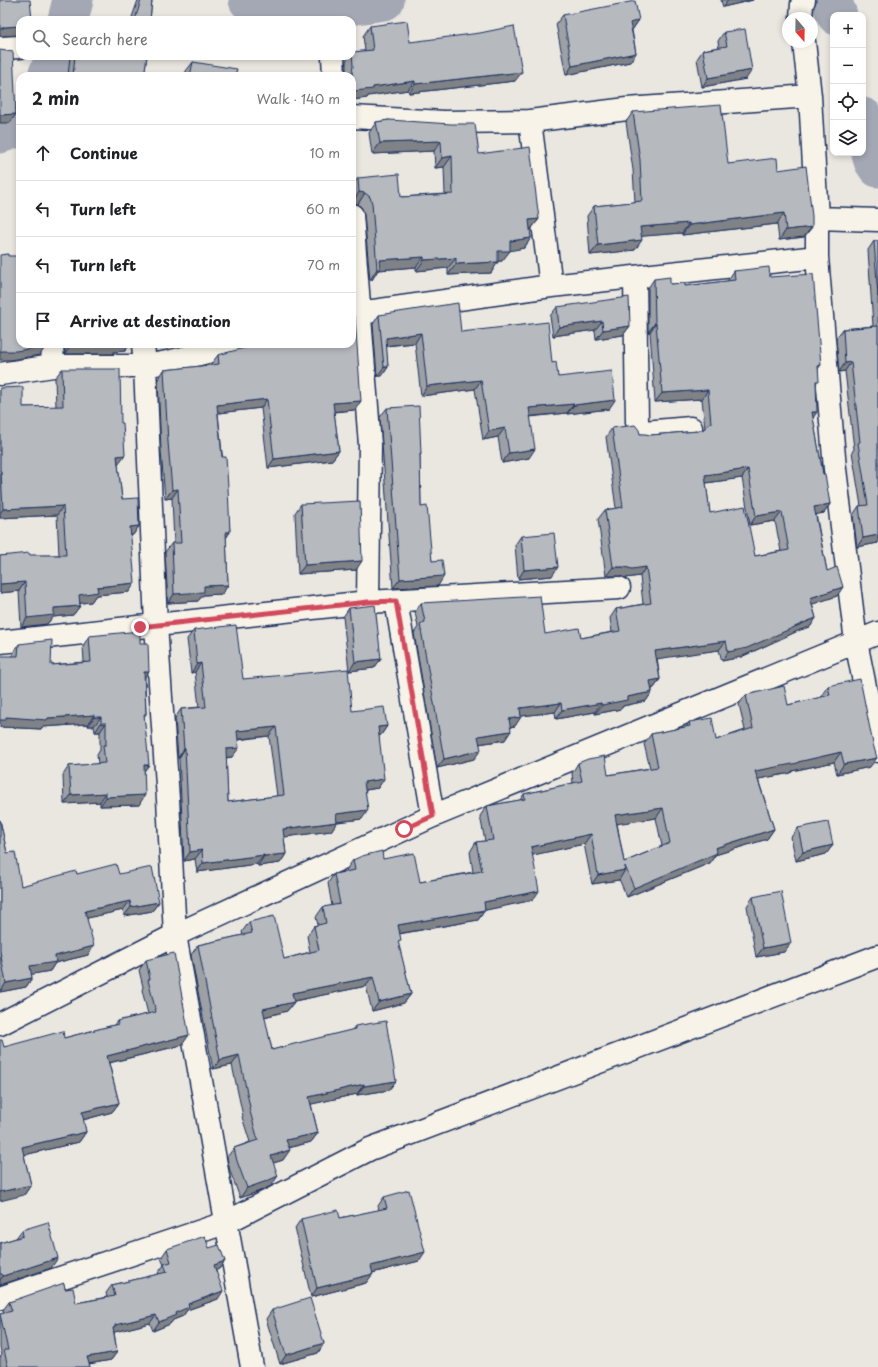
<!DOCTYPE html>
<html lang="en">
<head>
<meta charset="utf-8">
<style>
  body { margin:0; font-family:"Playpen Sans",sans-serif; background:#f2f2f2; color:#202124 }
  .controls { position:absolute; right:12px; top:12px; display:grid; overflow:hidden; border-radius:8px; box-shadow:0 2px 6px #0003 }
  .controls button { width:36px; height:36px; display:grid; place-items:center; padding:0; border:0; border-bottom:1px solid #e0e0e0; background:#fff; color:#202124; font:20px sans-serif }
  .compass { position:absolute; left:782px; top:12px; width:36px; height:36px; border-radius:50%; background:#fff; box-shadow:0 2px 6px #0003; rotate:160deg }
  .stop { position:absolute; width:12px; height:12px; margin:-9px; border:3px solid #d1495b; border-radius:50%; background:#fff }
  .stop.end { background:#d1495b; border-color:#fff; box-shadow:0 1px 4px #0008 }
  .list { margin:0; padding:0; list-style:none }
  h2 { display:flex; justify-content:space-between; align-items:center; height:52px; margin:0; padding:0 16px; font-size:17px }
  h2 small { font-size:13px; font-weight:400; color:#757577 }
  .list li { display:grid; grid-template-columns:26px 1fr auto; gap:12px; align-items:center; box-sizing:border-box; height:56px; padding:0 16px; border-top:1px solid #e0e0e0 }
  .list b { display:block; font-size:15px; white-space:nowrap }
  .list em { font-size:13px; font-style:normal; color:#757577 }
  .icon { flex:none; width:22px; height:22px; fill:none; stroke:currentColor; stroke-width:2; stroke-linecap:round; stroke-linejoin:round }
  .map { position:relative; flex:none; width:878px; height:1367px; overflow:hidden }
  .search { position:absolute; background:#fff; box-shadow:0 2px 6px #0003; left:16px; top:16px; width:340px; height:44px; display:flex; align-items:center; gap:10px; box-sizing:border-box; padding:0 14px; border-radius:12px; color:#757577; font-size:15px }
  .panel { position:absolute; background:#fff; box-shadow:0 2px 6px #0003; left:16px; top:72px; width:340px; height:276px; border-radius:12px }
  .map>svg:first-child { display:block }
</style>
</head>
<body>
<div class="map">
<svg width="878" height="1367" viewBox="0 0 878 1367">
  <rect width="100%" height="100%" fill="#eae7e0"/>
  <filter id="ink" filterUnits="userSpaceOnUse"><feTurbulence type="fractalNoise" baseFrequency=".025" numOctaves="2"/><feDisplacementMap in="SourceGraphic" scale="8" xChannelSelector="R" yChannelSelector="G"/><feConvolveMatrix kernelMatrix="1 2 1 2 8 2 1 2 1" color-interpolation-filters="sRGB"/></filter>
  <g filter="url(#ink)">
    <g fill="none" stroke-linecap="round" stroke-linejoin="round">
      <!-- river -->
      <path stroke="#a3a8b4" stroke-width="41" d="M 249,0 L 291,9 L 350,5 L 384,0
        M 831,0 L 837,15
        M 68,20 L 73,0
        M 48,76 L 56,56
        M 863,118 L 874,161 L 878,167
        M 0,133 L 20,126"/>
      <defs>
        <path id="minor" d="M 801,18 L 802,4 L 804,0
          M 804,42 L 810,96 L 817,218 L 817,257 L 835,469 L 856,642 L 878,751
          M 0,48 L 20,47
          M 333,56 L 334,76
          M 352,117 L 444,122 L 530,121 L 627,109 L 810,96
          M 530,121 L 551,286
          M 817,218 L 878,220
          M 635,277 L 637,422 L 640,429 L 644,432 L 691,428
          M 352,314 L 551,286 L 817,257
          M 52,344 L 53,366
          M 143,344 L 145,366 L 156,625 L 168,799 L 175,935 L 252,1367
          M 0,374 L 53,366 L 145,366 L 172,361 L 238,344
          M 396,601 L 433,816
          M 368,602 L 619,588
          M 0,642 L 368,602 L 370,445 L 352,215
          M 0,1024 L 175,935 L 433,816 L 878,633
          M 0,1298 L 225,1223 L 370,1149 L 878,956"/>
      </defs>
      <!-- minor casing -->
      <use href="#minor" stroke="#1b2f5e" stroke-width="25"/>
      <!-- minor -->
      <use href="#minor" stroke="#f7f3e8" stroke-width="22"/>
    </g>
    <!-- wall -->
    <path fill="#9da0a4" stroke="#1b2f5e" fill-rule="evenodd" d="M 138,0 L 152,0 L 150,20 L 131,20 Z
      M 721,0 L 753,0 L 723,7 Z
      M 563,15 L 639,20 L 632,30 L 636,53 L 630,62 L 566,75 L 556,24 Z
      M 370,26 L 410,42 L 515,81 L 409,93 L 408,90 L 368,96 L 367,98 L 352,100 L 352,76 L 346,76 L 346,61 L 349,56 L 352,56 L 352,52 L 365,51 L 363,36 Z
      M 724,32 L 746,79 L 702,87 L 697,59 L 703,50 L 719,47 L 718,41 Z
      M 70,56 L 147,56 L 144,76 L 68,76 Z
      M 193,62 L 235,76 L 185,76 L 186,71 Z
      M 633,112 L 728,164 L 778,170 L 812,227 L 804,237 L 779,240 L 777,224 L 682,235 L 682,233 L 641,236 L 635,250 L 590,255 L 587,216 L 594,206 L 635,202 L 633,170 L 626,122 Z
      M 389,120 L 479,154 L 539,219 L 531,229 L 530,229 L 531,238 L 524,248 L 510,250 L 502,261 L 498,261 L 491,273 L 448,275 L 448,268 L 416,271 L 416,267 L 378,270 L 372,280 L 370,280 L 364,214 L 362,208 L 358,204 L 352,203 L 352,186 L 358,178 L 401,197 L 445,194 L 444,167 L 435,168 L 434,151 L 372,154 L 369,133 L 376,122 Z
      M 874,241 L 878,241 L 878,543 L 857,547 L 853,515 L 859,506 L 861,506 L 852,452 L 854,449 L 845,371 L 839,372 L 836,338 L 843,329 L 873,326 L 868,250 Z
      M 734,271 L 770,277 L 821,365 L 818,369 L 813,418 L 823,474 L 830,504 L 824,513 L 816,514 L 827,571 L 837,596 L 812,604 L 816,618 L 810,627 L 800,630 L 741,657 L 722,661 L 719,650 L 657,658 L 660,679 L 654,688 L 652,689 L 652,692 L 646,701 L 623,706 L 621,709 L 595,714 L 595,712 L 556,719 L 555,712 L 521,716 L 515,726 L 510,727 L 505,740 L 479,744 L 474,759 L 437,768 L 414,633 L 418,627 L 415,612 L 421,603 L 545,634 L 581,638 L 612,632 L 610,618 L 616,609 L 643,604 L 640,576 L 626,578 L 619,576 L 606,576 L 598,519 L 605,510 L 616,508 L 606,437 L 612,428 L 640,434 L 651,435 L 698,431 L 704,429 L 705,429 L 702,399 L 655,402 L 650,332 L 648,332 L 648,288 L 654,279 L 670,284 L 685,286 L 728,281 L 728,280 ZM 742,478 L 750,525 L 775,521 L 781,551 L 755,556 L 710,513 L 706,483 Z
      M 557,307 L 630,326 L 623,335 L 596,339 L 595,330 L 553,336 L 550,316 Z
      M 379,315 L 461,332 L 552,363 L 558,377 L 609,409 L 567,414 L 567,413 L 530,417 L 529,458 L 502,463 L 498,437 L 483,440 L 475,389 L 421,396 L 415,343 L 386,346 L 388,367 L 382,376 L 377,376 L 373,324 Z
      M 65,344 L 130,344 L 125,351 L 114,352 L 113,354 L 65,354 Z
      M 218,355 L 355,410 L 334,412 L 339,451 L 332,460 L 268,468 L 261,408 L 218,413 L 230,532 L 226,538 L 228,585 L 222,594 L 203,595 L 198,601 L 168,603 L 165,552 L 172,543 L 174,543 L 172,498 L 165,499 L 161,451 L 158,379 L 164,370 L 212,365 L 211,364 Z
      M 62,369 L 118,464 L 122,499 L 139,526 L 133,535 L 130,535 L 129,592 L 96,595 L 91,602 L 80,603 L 80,606 L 73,615 L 53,617 L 47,624 L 21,627 L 19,591 L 0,593 L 0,556 L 59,555 L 57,515 L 0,518 L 0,388 L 23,407 L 56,407 L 55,378 Z
      M 387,408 L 421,454 L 420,456 L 421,507 L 432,561 L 438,586 L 393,588 L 380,417 Z
      M 301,504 L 356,570 L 298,574 L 295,513 Z
      M 521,536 L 552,576 L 518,579 L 515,545 Z
      M 349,608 L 381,659 L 374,668 L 349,671 L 343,617 Z
      M 194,630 L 243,679 L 352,711 L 387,726 L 381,735 L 379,735 L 378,788 L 366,790 L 362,819 L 337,822 L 331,831 L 284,837 L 286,854 L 280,863 L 258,866 L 257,864 L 197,872 L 195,859 L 184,861 L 179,758 L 178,758 L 175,718 L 181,709 L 199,707 L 195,672 L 191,673 L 187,639 ZM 269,736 L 277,796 L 228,802 L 226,758 L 232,757 L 238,740 Z
      M 89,636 L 140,643 L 145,678 L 146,714 L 144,717 L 144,772 L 139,805 L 100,806 L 100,802 L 64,804 L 63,775 L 69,766 L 98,764 L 97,755 L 100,750 L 100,732 L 95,732 L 94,726 L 88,726 L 88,724 L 42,727 L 41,729 L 1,727 L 13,653 L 19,644 L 51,665 L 84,662 L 83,646 Z
      M 828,686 L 870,767 L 837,774 L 834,762 L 792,771 L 791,773 L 758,779 L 774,829 L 767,839 L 715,855 L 710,863 L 627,897 L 619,879 L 619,880 L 592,884 L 584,844 L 532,855 L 533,900 L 485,910 L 478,920 L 399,934 L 398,943 L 411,994 L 404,1003 L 372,1011 L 366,986 L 294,1001 L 294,1002 L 287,1011 L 264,1017 L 272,1050 L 352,1030 L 355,1026 L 389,1090 L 357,1095 L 357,1094 L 311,1104 L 318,1133 L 311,1142 L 289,1148 L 283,1160 L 273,1163 L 271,1186 L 260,1191 L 240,1198 L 230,1171 L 227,1157 L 234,1148 L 250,1142 L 242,1117 L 243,1116 L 232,1065 L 213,1069 L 191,955 L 198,945 L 243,935 L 242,932 L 249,922 L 284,959 L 310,952 L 307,936 L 314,926 L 318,925 L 316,917 L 323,907 L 332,906 L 328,883 L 334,874 L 347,871 L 346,870 L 353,860 L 383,859 L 420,882 L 473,872 L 470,852 L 476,842 L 485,841 L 480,816 L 487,806 L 520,800 L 524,794 L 573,783 L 572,773 L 578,763 L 608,775 L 650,768 L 644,744 L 651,734 L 686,727 L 689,722 L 716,740 L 745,730 L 739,704 L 746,695 L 788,705 L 822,697 L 821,696 ZM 656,818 L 662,846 L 624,862 L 617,823 Z
      M 0,820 L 7,853 L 21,886 L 77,874 L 119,874 L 159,902 L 152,911 L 124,916 L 123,910 L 87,918 L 88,955 L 55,963 L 50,971 L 31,974 L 32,978 L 26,987 L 0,992 Z
      M 798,828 L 833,845 L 826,854 L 796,861 L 791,837 Z
      M 753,897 L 784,952 L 756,957 L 747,906 Z
      M 146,960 L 182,1045 L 109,1063 L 119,1103 L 112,1112 L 83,1120 L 86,1132 L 79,1142 L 24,1155 L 31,1185 L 24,1195 L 4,1047 L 64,1038 L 114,1025 L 117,1021 L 148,1014 L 142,990 L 143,987 L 139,970 Z
      M 384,1197 L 419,1261 L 372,1273 L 366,1283 L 311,1297 L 295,1228 L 301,1219 L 340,1218 L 379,1210 L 378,1206 Z
      M 22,1230 L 51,1268 L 0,1285 L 0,1243 L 16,1238 Z
      M 209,1248 L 225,1261 L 219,1269 L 216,1270 L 218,1299 L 187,1310 L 183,1316 L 173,1320 L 170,1324 L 153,1331 L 150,1323 L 114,1332 L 117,1352 L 111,1360 L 89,1364 L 90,1367 L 0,1367 L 0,1357 L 2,1355 L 0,1348 L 0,1314 L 4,1313 L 3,1310 L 9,1302 L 65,1289 L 76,1303 L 107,1297 L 106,1293 L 112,1285 L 159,1274 L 158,1273 L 164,1265 L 161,1258 L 167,1249 Z
      M 272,1310 L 324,1343 L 318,1353 L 280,1364 L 266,1319 Z"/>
    <!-- shaded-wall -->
    <path fill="#7f8286" stroke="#1b2f5e" d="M 728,0 L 753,0 L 723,7 Z
      M 639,20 L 632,30 L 624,32 L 630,23 Z
      M 20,26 L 20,35 L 0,36 L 0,29 L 5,27 Z
      M 636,53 L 630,62 L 566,75 L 572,66 Z
      M 752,70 L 746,79 L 702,87 L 708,78 Z
      M 522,72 L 515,81 L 409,93 L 415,84 Z
      M 415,81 L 408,90 L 368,96 L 367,98 L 352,100 L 352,94 L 354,91 L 373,87 Z
      M 16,114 L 10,123 L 0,123 L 0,115 Z
      M 441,141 L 434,151 L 372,154 L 380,143 Z
      M 452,156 L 444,167 L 435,168 L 442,158 Z
      M 359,192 L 365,193 L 358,204 L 352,203 Z
      M 784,213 L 777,224 L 682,235 L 689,225 Z
      M 539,219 L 531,229 L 521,231 L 529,220 Z
      M 689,223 L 682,233 L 633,237 L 640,227 Z
      M 812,227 L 804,237 L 779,240 L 786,230 Z
      M 531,238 L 524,248 L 509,251 L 510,251 L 502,261 L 490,262 L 498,251 L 510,241 Z
      M 642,240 L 635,250 L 590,255 L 598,245 Z
      M 424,257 L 416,267 L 378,270 L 372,280 L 370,280 L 377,269 L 379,260 Z
      M 456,258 L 448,268 L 416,271 L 424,260 Z
      M 498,262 L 491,273 L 448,275 L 456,264 Z
      M 602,321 L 595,330 L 553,336 L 559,327 Z
      M 655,323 L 656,323 L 650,332 L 648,332 Z
      M 630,326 L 623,335 L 596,339 L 603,330 Z
      M 421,333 L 415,343 L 382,346 L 386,338 Z
      M 71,344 L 130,344 L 125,351 L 114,352 L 113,354 L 65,354 Z
      M 46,346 L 40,355 L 10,360 L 0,360 L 0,351 Z
      M 851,362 L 845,371 L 839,372 L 845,363 Z
      M 384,367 L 388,367 L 382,376 L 377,376 Z
      M 481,380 L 475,389 L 421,396 L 427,386 Z
      M 708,390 L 702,399 L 655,402 L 662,393 Z
      M 267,399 L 261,408 L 210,414 L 217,405 Z
      M 615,400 L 609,409 L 567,414 L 574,405 Z
      M 361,401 L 355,410 L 327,412 L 333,403 Z
      M 574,404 L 567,413 L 523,417 L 529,408 Z
      M 812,412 L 817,412 L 811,421 Z
      M 505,428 L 498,437 L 483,440 L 489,431 Z
      M 535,449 L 529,458 L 502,463 L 509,453 Z
      M 339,451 L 332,460 L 268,468 L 274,459 Z
      M 125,455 L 118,464 L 117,456 Z
      M 748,469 L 742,478 L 698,484 L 705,475 Z
      M 178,489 L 172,498 L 165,499 L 172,490 Z
      M 830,504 L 824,513 L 808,516 L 814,507 Z
      M 63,506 L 57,515 L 0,518 L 0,513 L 3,509 Z
      M 782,512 L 775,521 L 750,525 L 756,516 Z
      M 139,526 L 133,535 L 123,536 L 130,527 Z
      M 226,532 L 230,532 L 224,541 Z
      M 878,535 L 878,543 L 857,547 L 863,538 Z
      M 362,561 L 356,570 L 298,574 L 305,565 Z
      M 558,567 L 552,576 L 518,579 L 524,570 Z
      M 613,567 L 646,567 L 640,576 L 626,578 L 619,576 L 606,576 Z
      M 444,576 L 438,586 L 393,588 L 400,579 Z
      M 25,582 L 19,591 L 0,593 L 0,584 Z
      M 135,583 L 129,592 L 96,595 L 91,602 L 73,604 L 79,595 L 97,587 Z
      M 228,585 L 222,594 L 203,595 L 198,601 L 168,603 L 174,594 L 204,586 Z
      M 843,587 L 837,596 L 804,607 L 810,598 Z
      M 80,606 L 73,615 L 53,617 L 47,624 L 21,627 L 27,618 L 54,608 Z
      M 816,618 L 810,627 L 800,630 L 741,657 L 722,661 L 728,652 L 806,622 Z
      M 726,641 L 719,650 L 649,660 L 655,651 Z
      M 381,659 L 374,668 L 349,671 L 355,662 Z
      M 201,663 L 195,672 L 191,673 L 197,664 Z
      M 144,672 L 149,672 L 142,681 Z
      M 660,679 L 654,688 L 644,690 L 650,681 Z
      M 652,692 L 646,701 L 623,706 L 621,709 L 595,714 L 602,705 L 627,697 Z
      M 561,703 L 555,712 L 514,717 L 520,708 Z
      M 601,703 L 595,712 L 556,719 L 562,710 Z
      M 94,715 L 88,724 L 42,727 L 41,729 L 1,727 L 0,728 L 0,720 L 6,717 L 48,718 Z
      M 94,717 L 101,717 L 94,726 L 88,726 Z
      M 521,717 L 515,726 L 503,728 L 509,719 Z
      M 101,723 L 106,723 L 100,732 L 95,732 Z
      M 387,726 L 381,735 L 372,736 L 378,727 Z
      M 276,727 L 269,736 L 231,740 L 237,731 Z
      M 511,731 L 505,740 L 471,745 L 478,736 Z
      M 185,748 L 179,758 L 178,758 L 184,749 Z
      M 239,748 L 232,757 L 219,758 L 226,749 Z
      M 481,750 L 474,759 L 437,768 L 444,759 Z
      M 841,752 L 834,762 L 792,771 L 791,773 L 748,781 L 755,771 Z
      M 877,758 L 870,767 L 837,774 L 844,764 Z
      M 144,765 L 149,765 L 142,774 Z
      M 384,779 L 378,788 L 358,791 L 364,782 Z
      M 106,793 L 100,802 L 64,804 L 71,795 Z
      M 145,795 L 139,805 L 100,806 L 106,797 Z
      M 663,808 L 656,818 L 609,825 L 615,815 Z
      M 368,810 L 362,819 L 329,823 L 336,814 Z
      M 337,822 L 331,831 L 277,838 L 283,829 Z
      M 774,829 L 767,839 L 715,855 L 710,863 L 627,897 L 634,888 L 715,848 Z
      M 591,834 L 584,844 L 524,857 L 531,847 Z
      M 833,845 L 826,854 L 796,861 L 803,852 Z
      M 202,850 L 195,859 L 184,861 L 190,852 Z
      M 286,854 L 280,863 L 258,866 L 264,856 Z
      M 264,855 L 257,864 L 197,872 L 203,863 Z
      M 625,870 L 619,880 L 592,884 L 598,875 Z
      M 539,891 L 533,900 L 477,912 L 484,902 Z
      M 130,901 L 123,910 L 79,920 L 85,911 Z
      M 159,902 L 152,911 L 124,916 L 131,907 Z
      M 485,910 L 478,920 L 391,935 L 398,925 Z
      M 791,943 L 784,952 L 756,957 L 763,948 Z
      M 94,946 L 88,955 L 55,963 L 50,971 L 23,976 L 30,966 L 55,956 Z
      M 373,977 L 366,986 L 285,1003 L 292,993 Z
      M 32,978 L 26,987 L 0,992 L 6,983 Z
      M 411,994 L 404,1003 L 372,1011 L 379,1002 Z
      M 294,1002 L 287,1011 L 256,1019 L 263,1009 Z
      M 189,1035 L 182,1045 L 100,1065 L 107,1056 Z
      M 239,1055 L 232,1065 L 213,1069 L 220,1060 Z
      M 396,1081 L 389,1090 L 357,1095 L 364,1086 Z
      M 364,1084 L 357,1094 L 303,1106 L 309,1097 Z
      M 119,1103 L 112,1112 L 75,1122 L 82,1112 Z
      M 86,1132 L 79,1142 L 16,1157 L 22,1147 Z
      M 318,1133 L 311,1142 L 279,1150 L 286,1140 Z
      M 290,1150 L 283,1160 L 264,1166 L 271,1156 Z
      M 278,1176 L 271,1186 L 260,1191 L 240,1198 L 247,1188 Z
      M 31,1185 L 24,1195 L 0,1201 L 0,1192 Z
      M 425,1252 L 419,1261 L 364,1275 L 371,1266 Z
      M 58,1258 L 51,1268 L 0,1285 L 0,1280 L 3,1276 Z
      M 225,1261 L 219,1269 L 208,1273 L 214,1265 Z
      M 373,1274 L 366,1283 L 311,1297 L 317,1288 Z
      M 223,1291 L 218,1299 L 187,1310 L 183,1316 L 173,1320 L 170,1324 L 153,1331 L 159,1322 L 175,1313 L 188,1304 Z
      M 156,1315 L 150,1323 L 111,1333 L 115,1325 Z
      M 324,1343 L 318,1353 L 280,1364 L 286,1355 Z
      M 117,1352 L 111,1360 L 82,1365 L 87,1357 Z"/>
    <!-- building -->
    <path fill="#b6babf" stroke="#1b2f5e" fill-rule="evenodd" d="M 0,0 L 30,0 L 32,20 L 20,20 L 20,26 L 5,27 L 0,29 Z
      M 141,0 L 152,0 L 150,20 L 135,20 Z
      M 635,1 L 639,20 L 630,23 L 636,53 L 572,66 L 563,15 Z
      M 407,21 L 410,42 L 480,33 L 514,26 L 522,72 L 415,84 L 415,81 L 373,87 L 373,89 L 354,91 L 352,72 L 353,66 L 352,52 L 373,50 L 370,26 Z
      M 745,29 L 752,70 L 708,78 L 703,50 L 727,46 L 724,32 Z
      M 0,50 L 13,52 L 16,114 L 0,115 Z
      M 75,56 L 147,56 L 144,76 L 73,76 Z
      M 193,62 L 237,69 L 235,76 L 190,76 Z
      M 721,105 L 728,164 L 777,158 L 778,170 L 806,166 L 812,216 L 812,227 L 786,230 L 784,213 L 689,225 L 689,223 L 640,227 L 642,240 L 598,245 L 594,206 L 642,201 L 640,160 L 633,112 Z
      M 389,120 L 451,124 L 475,124 L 479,154 L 530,147 L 539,219 L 529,220 L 531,238 L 510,241 L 510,251 L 498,251 L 498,262 L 456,264 L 456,258 L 424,260 L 424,257 L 379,260 L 380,269 L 377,269 L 372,203 L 370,197 L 365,193 L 359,192 L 358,178 L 399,174 L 401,197 L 453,194 L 452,156 L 442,158 L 441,141 L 380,143 L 376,122 Z
      M 874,241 L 878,241 L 878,297 Z
      M 8,254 L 8,256 L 20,256 L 20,344 L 46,344 L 46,346 L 16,351 L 0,351 L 0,255 Z
      M 769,267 L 770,277 L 813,274 L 821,365 L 818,366 L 819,381 L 816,381 L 817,412 L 812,412 L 823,474 L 825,474 L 830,504 L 814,507 L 827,571 L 837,567 L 843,587 L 810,598 L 816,618 L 806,622 L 747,648 L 728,652 L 726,641 L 655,651 L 660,679 L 650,681 L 652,692 L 627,697 L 627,700 L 602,705 L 601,703 L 562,710 L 561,703 L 520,708 L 521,717 L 509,719 L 511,731 L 478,736 L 481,750 L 444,759 L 420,624 L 425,622 L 421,603 L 540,596 L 545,634 L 579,628 L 581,638 L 620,631 L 616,609 L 651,603 L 646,567 L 632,569 L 625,567 L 613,567 L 605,510 L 623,507 L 612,428 L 635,425 L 639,430 L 640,434 L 645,434 L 651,435 L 698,431 L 704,429 L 709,423 L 711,423 L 708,390 L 662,393 L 656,323 L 655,323 L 654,279 L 670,277 L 670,284 L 685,283 L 685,286 L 735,280 L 734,271 ZM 748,469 L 756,516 L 782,512 L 789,550 L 755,556 L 745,506 L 710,513 L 705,475 Z
      M 629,297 L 630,326 L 603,330 L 602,321 L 559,327 L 557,307 Z
      M 458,303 L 461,332 L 548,322 L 552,363 L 556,362 L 558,377 L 612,371 L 615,400 L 574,405 L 574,404 L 529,408 L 535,449 L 509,453 L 505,428 L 489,431 L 481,380 L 427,386 L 421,333 L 386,338 L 388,367 L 384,367 L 379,315 Z
      M 352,315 L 355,317 L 361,401 L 333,403 L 339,451 L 274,459 L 267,399 L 217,405 L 222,457 L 226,457 L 228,488 L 230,532 L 226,532 L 228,585 L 204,586 L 204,592 L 174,594 L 172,543 L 181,543 L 178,489 L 172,490 L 168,442 L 164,370 L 219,364 L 218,355 L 248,347 L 253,344 L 352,344 Z
      M 878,326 L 878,535 L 863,538 L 859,506 L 868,505 L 858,443 L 860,442 L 851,362 L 845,363 L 843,329 Z
      M 62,369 L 120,369 L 121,423 L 123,423 L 125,455 L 117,456 L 122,499 L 138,498 L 139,526 L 130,527 L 135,583 L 97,587 L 98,592 L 79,595 L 80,606 L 54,608 L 54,615 L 27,618 L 25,582 L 0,584 L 0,556 L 29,553 L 30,555 L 66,555 L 63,506 L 3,509 L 1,471 L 0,471 L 0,388 L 23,387 L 23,407 L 63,406 Z
      M 419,406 L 421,454 L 420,454 L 421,507 L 427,506 L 432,561 L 442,560 L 444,576 L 400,579 L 387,408 Z
      M 360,501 L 362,561 L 305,565 L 301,504 Z
      M 554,533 L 558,567 L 524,570 L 521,536 Z
      M 375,605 L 381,659 L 355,662 L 349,608 Z
      M 236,625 L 243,679 L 348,669 L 352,711 L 384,707 L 387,726 L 378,727 L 384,779 L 364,782 L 368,810 L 336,814 L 337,822 L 283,829 L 286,854 L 264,856 L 264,855 L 203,863 L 202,850 L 190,852 L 185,748 L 184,749 L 181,709 L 206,707 L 201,663 L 197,664 L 194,630 ZM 276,727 L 284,795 L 228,802 L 226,749 L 239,748 L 237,731 Z
      M 140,631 L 140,643 L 148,643 L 149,672 L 144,672 L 146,714 L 144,714 L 149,765 L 144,765 L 145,795 L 106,797 L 106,793 L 71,795 L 69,766 L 105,763 L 103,745 L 106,745 L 106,723 L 101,723 L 101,717 L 94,717 L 94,715 L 48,718 L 47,720 L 6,717 L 6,720 L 0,720 L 0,656 L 18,656 L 19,644 L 52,640 L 51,665 L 91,662 L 89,636 Z
      M 860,679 L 873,744 L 877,758 L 844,764 L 841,752 L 798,762 L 798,763 L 755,771 L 774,829 L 715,848 L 717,853 L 634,888 L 625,866 L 625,870 L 598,875 L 591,834 L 531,847 L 539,891 L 484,902 L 485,910 L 398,925 L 401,940 L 398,941 L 411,994 L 379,1002 L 373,977 L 292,993 L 294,1002 L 263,1009 L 272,1050 L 294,1044 L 355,1029 L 355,1026 L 386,1021 L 396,1081 L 364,1086 L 364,1084 L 309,1097 L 318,1133 L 286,1140 L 290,1150 L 271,1156 L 278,1176 L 267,1181 L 247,1188 L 237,1161 L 234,1148 L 258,1140 L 249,1108 L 250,1107 L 239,1055 L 220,1060 L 198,945 L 252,933 L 249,922 L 274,916 L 284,959 L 319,950 L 314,926 L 326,923 L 323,907 L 340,904 L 334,874 L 355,870 L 353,860 L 362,856 L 382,851 L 383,859 L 414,853 L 420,882 L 482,871 L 476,842 L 493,840 L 487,806 L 525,799 L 524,794 L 582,781 L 578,763 L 588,759 L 605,756 L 608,775 L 658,767 L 651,734 L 690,726 L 689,722 L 712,718 L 716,740 L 753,728 L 746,695 L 784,686 L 788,705 L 830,695 L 828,686 ZM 663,808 L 670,843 L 624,862 L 615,815 Z
      M 0,820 L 7,853 L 15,852 L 21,886 L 76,871 L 77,874 L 116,864 L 119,874 L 152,867 L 159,902 L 131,907 L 130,901 L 85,911 L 94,946 L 55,956 L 56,962 L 30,966 L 32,978 L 6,983 L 0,951 Z
      M 828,822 L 833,845 L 803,852 L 798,828 Z
      M 781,891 L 791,943 L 763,948 L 753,897 Z
      M 174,953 L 189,1035 L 107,1056 L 119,1103 L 82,1112 L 86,1132 L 22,1147 L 31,1185 L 0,1192 L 0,1040 L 2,1040 L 4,1047 L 63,1031 L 64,1038 L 118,1024 L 117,1021 L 156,1012 L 148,980 L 150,979 L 146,960 Z
      M 409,1190 L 425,1252 L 371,1266 L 373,1274 L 317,1288 L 301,1219 L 338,1210 L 340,1218 L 387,1208 L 384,1197 Z
      M 48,1222 L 58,1258 L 3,1276 L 2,1274 L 0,1274 L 0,1243 L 23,1236 L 22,1230 Z
      M 205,1236 L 209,1248 L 219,1245 L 225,1261 L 214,1265 L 223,1291 L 188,1304 L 189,1307 L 175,1313 L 176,1315 L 159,1322 L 156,1315 L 115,1325 L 115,1327 L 113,1328 L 117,1352 L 87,1357 L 90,1367 L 8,1367 L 4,1350 L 8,1350 L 0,1314 L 12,1311 L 9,1302 L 64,1283 L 65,1289 L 73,1288 L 76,1303 L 115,1296 L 112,1285 L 167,1272 L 164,1264 L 171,1262 L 167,1249 Z
      M 310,1298 L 324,1343 L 286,1355 L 272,1310 Z"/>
  </g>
  <g fill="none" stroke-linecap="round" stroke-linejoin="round" filter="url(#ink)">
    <!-- route -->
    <path stroke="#d1495b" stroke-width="5" d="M 140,627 L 368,602 L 396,601 L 433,816 L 404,829"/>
  </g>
</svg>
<div class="controls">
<button>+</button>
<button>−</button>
<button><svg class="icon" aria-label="locate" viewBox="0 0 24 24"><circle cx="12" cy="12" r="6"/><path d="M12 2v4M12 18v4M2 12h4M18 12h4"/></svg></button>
<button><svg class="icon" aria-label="layers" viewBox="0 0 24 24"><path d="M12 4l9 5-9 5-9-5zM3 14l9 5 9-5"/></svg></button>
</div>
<svg class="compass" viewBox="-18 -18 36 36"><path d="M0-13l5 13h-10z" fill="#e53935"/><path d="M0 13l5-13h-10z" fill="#757577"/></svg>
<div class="stop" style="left:404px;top:829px"></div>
<div class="stop end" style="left:140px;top:627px"></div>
<div class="search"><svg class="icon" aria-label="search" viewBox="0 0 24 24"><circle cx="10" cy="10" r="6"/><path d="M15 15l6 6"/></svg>Search here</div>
<section class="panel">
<h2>2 min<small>Walk · 140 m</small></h2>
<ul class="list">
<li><svg class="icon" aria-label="ahead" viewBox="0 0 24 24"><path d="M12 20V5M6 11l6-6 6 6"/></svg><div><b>Continue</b></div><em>10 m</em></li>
<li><svg class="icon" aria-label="left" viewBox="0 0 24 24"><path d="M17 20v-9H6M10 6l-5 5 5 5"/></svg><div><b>Turn left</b></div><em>60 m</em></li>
<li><svg class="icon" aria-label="left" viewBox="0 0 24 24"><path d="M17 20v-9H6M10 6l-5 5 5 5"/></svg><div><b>Turn left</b></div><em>70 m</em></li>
<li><svg class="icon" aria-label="arrive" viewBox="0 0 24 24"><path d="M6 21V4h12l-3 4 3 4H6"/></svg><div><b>Arrive at destination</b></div></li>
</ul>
</section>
</div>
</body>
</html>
